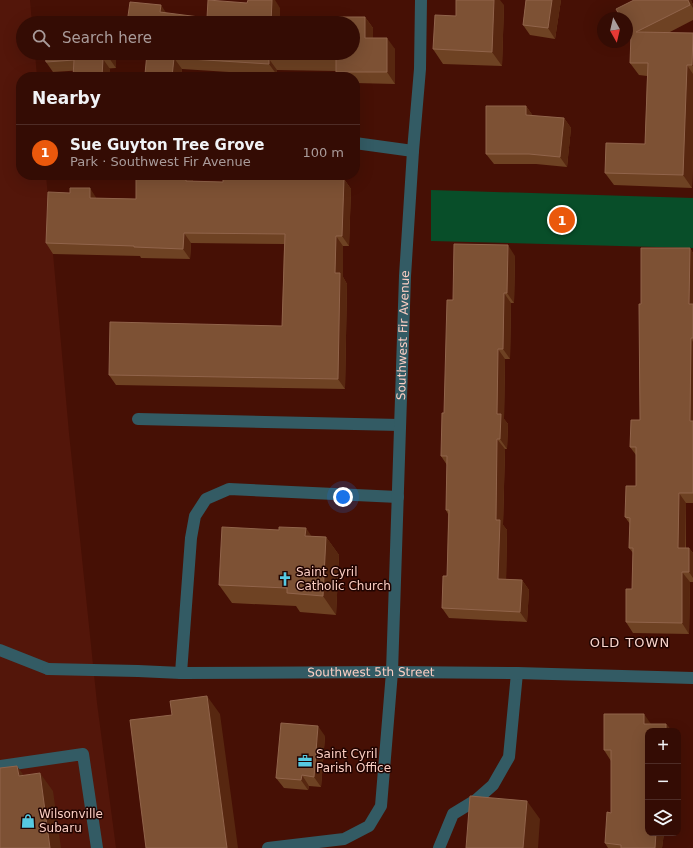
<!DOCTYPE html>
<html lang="en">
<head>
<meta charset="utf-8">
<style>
  body { margin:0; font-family:"DejaVu Sans",sans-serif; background:#3c150e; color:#f1f3f6 }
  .controls { position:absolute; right:12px; bottom:12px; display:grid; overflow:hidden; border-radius:8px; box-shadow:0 4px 16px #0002 }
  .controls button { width:36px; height:36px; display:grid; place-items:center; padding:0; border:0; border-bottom:1px solid #4e2c26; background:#340c04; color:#f1f3f6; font:20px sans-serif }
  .compass { position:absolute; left:597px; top:12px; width:36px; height:36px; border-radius:50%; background:#340c04; box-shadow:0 4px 16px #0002; rotate:172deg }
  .you { position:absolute; left:343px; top:497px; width:14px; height:14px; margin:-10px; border:3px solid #fff; border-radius:50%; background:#1a73e8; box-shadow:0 0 0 6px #1a73e833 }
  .badge { display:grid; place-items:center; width:26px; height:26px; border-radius:50%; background:#ea580c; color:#fff; font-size:13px; font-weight:700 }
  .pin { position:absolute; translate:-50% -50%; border:2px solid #fff; box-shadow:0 1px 4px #0006 }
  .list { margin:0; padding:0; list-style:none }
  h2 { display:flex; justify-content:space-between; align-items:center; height:52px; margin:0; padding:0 16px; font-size:17px }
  h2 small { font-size:13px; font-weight:400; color:#a99b9a }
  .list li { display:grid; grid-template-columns:26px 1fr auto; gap:12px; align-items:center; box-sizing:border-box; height:56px; padding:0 16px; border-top:1px solid #4e2c26 }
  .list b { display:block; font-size:15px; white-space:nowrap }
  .list p { margin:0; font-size:13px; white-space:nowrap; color:#a99b9a }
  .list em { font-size:13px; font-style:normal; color:#a99b9a }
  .icon { flex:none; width:22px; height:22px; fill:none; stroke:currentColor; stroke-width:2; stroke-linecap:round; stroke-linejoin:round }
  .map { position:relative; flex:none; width:693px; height:848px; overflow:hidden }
  .search { position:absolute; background:#340c04; box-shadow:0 4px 16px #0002; left:16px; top:16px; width:344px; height:44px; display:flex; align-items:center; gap:10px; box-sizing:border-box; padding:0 14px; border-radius:22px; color:#a99b9a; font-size:15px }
  .panel { position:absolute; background:#340c04; box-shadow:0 4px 16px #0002; left:16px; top:72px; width:344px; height:108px; border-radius:16px }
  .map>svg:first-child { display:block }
</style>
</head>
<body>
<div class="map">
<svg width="693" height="848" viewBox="0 0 693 848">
  <rect width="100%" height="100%" fill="#461005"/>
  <!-- built -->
  <path fill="#53160a" d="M 0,0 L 30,0 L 32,23 L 23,23 L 23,53 L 35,53 L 37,77 L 21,77 L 21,175 L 46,175 L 69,433 L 97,703 L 116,848 L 0,848 Z"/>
  <!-- green -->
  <path fill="#084e29" d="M 431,190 L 693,198 L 693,248 L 431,241 Z"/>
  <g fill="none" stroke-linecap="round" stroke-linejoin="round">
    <!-- lane -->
    <path stroke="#335b64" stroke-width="12" d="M 138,419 L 400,425
      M 0,650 L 48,669
      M 181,673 L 191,538 L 195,516 L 206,499 L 229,489 L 398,497
      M 0,766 L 83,754 L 97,848
      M 268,848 L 344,839 L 369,826 L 381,806 L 392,672
      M 439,848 L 453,814 L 476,800 L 493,785 L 509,757 L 517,673"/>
    <!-- street -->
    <g stroke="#335b64" stroke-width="12">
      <path d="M 355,143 L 413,151"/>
      <path id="s1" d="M 48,669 L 138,671 L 181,673 L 392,672 L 517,673 L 693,678"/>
      <path id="s2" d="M 392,672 L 405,276 L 413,151 L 420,69 L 421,0"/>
    </g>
  </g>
  <!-- wall -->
  <path fill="#6e4223" d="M 526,0 L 561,0 L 555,39 L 530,35 L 523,25 Z
    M 691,0 L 693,5 L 693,20 L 668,33 L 693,33 L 693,155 L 692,188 L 614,185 L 605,173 L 645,144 L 647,76 L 639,75 L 630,63 L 631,38 L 629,35 Z
    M 504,5 L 502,66 L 443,64 L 433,49 L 456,16 Z
    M 365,17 L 373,28 L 373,38 L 395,49 L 395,84 L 355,83 L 355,77 L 340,77 L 336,72 L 336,71 L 277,70 L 277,75 L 182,69 L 181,77 L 147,77 L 145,74 L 147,56 L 133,54 L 132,53 L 353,53 Z
    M 116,54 L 116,68 L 53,72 L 46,62 Z
    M 526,106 L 533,116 L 564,118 L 571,128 L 567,167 L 536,164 L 494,164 L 486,154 Z
    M 136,175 L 188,175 L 193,181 L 223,182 L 344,179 L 351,189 L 349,246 L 343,246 L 343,277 L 347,284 L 345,389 L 116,385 L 109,375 L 282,326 L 284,244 L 191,243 L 190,259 L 141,258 L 140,256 L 53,254 L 46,243 L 97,198 L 136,199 Z
    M 690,248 L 693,253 L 693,503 L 686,503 L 686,548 L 689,548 L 693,553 L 693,582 L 690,582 L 689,634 L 633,633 L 626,622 L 632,589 L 633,553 L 629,548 L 630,524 L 625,517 L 636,486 L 636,455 L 630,447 L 640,420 L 641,304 Z
    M 515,256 L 514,303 L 511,303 L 510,359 L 505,359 L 504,419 L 508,424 L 507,449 L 505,449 L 503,525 L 507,530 L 506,579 L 522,580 L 529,590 L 527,622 L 449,618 L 442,608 L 447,576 L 448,514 L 446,510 L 447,465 L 441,456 L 453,300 Z
    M 312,536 L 326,537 L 339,555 L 336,615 L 300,612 L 296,606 L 232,603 L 219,585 Z
    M 651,724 L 666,724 L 672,731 L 648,731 L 648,833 L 664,833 L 662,848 L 608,848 L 605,843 L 611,813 L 611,761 L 604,750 Z
    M 325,736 L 321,787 L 309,786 L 308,790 L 284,788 L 276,778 Z"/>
  <!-- shaded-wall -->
  <path fill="#572710" d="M 272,0 L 275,0 L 280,8 L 280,23 L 271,23 Z
    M 494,0 L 500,0 L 504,5 L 502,66 L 492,52 Z
    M 552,0 L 561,0 L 555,39 L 548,28 Z
    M 688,0 L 691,0 L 693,5 L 693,8 Z
    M 161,5 L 169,17 L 160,12 Z
    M 365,17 L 373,28 L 373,49 L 365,38 Z
    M 693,36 L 693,66 L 692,65 Z
    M 387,38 L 395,49 L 395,84 L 387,72 Z
    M 109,53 L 115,53 L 116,54 L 116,68 L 109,58 Z
    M 174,58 L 182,69 L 181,77 L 172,77 Z
    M 103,59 L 110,69 L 110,77 L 102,77 Z
    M 269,59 L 277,70 L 277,75 L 269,64 Z
    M 687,65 L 693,74 L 693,155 L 692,188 L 683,175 Z
    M 526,106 L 533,116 L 526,115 Z
    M 564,118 L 571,128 L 567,167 L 560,157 Z
    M 186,175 L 188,175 L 193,182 L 186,181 Z
    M 344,179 L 351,189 L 349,246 L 342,236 Z
    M 90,188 L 97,199 L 90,198 Z
    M 184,233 L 191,243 L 190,259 L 183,249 Z
    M 336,236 L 343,246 L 343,277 L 347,284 L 345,389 L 338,379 L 335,273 Z
    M 508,245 L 515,256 L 514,303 L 507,293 Z
    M 690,248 L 693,253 L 693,309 L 689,304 Z
    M 504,293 L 511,303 L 510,359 L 503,349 Z
    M 691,338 L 693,342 L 693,426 L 690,421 Z
    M 498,349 L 505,359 L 504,419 L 508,424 L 507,449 L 500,439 L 497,414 Z
    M 497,439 L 505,449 L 503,525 L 507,530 L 506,589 L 498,579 L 496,520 Z
    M 679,493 L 686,503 L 685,558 L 678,548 Z
    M 306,528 L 319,547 L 305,536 Z
    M 326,537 L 339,555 L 336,615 L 323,596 Z
    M 689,548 L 693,553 L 693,578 L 689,572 Z
    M 682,572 L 690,582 L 689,634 L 682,623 Z
    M 522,580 L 529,590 L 527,622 L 520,612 Z
    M 207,696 L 220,714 L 238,848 L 227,848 Z
    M 644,714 L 651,724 L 644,724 Z
    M 666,724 L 672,731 L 666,731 Z
    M 318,726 L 325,736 L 321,787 L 314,777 Z
    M 17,766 L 30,784 L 19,776 Z
    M 40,773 L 53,791 L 61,848 L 50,848 Z
    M 302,775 L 309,786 L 308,790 L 301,780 Z
    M 527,801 L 540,819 L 538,848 L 523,848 Z
    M 656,833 L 664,833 L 662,848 L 655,848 Z"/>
  <!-- building -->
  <path fill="#7d5134" stroke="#91644b" d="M 208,0 L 247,3 L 248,0 L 272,0 L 271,23 L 127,23 L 130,2 L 161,5 L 160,12 L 207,18 Z
    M 456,0 L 494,0 L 492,52 L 433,49 L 435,15 L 456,16 Z
    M 526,0 L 552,0 L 548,28 L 523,25 Z
    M 634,0 L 688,0 L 690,5 L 636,32 L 693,33 L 692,65 L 687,65 L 683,175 L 605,173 L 606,143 L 645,144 L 648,63 L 630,63 L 631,34 L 629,35 L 627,31 L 627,18 L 621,18 L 616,9 Z
    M 336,17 L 365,17 L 365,38 L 387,38 L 387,72 L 336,72 L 336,59 L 269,59 L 269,64 L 174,58 L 172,77 L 145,74 L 147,53 L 353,53 L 353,23 L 336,23 Z
    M 45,53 L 109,53 L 109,58 L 103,59 L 102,77 L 73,77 L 74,60 L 46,62 Z
    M 486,106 L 526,106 L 526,115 L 564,118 L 560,157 L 529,154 L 486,154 Z
    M 136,175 L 186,175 L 186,181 L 223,182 L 223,177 L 344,179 L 342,236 L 336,236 L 335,273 L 340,273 L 338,379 L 109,375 L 110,322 L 282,326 L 285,234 L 184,233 L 183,249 L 134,247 L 134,246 L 46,243 L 48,192 L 70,193 L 70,188 L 90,188 L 90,198 L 136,199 Z
    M 454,244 L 508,245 L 507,293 L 504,293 L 503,349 L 498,349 L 497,414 L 501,414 L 500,439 L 497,439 L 496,520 L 500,520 L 498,579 L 522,580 L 520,612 L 442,608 L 443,576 L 447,576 L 449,510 L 446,510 L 447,456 L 441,456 L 442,413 L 444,413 L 447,300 L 453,300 Z
    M 641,248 L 690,248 L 689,304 L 693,304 L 693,338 L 691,338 L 690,421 L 693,421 L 693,493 L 679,493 L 678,548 L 689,548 L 689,572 L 682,572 L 682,623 L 626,622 L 626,589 L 632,589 L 633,548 L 629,548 L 630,518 L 625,517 L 626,486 L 636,486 L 636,447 L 630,447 L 631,420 L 640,420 L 639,304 L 641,304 Z
    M 222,527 L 279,530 L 279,527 L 306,528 L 305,536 L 326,537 L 323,596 L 287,593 L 287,588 L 219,585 Z
    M 207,696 L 227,848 L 146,848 L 130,720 L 172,715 L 170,701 Z
    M 604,714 L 644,714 L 644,724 L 666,724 L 666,731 L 648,731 L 648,833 L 656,833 L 655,848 L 621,848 L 621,845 L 605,843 L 607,812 L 611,813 L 611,750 L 604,750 Z
    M 281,723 L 318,726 L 314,777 L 302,775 L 301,780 L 276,778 Z
    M 17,766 L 19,776 L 40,773 L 50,848 L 0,848 L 0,768 Z
    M 470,796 L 527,801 L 523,848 L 466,848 Z"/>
  <!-- icons -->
  <defs>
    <symbol id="church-bare" viewBox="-9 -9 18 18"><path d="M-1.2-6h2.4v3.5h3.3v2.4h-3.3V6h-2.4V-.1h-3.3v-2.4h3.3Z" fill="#56c9e1" stroke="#200401" stroke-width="2.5" paint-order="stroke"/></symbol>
    <symbol id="office-bare" viewBox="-9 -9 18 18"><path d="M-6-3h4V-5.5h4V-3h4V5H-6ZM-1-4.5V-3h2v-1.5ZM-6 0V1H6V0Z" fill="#56c9e1" stroke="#200401" stroke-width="2.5" paint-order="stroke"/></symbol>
    <symbol id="shop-bare" viewBox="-9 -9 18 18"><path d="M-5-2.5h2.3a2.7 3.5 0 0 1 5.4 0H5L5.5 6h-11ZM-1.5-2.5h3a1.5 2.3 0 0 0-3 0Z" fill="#56c9e1" stroke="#200401" stroke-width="2.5" paint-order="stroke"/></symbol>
  </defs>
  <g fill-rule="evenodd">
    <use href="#church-bare" x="275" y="569" width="20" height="20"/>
    <use href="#office-bare" x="295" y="751" width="20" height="20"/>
    <use href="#shop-bare" x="18" y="811" width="20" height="20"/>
  </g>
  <g text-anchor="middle" stroke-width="3" stroke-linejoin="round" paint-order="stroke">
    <!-- street labels -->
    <g font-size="12" fill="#fbcec3" stroke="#200401">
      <text dy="4" stroke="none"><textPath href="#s2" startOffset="337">Southwest Fir Avenue</textPath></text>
      <text dy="4" stroke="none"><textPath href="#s1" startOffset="323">Southwest 5th Street</textPath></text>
    </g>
    <!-- poi labels -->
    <g font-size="12" fill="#fbcec3" stroke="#200401" text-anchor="start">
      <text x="296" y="576">Saint Cyril<tspan x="296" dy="14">Catholic Church</tspan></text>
      <text x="316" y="758">Saint Cyril<tspan x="316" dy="14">Parish Office</tspan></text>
      <text x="39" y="818">Wilsonville<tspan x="39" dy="14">Subaru</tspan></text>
    </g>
    <!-- neighbourhood labels -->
    <g font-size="13" letter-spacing="1" fill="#f9d5cd" stroke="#200401">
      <text x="630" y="647">OLD TOWN</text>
    </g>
  </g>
</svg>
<div class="controls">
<button>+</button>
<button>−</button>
<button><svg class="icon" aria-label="layers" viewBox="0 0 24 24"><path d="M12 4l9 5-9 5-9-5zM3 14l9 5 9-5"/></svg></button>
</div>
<svg class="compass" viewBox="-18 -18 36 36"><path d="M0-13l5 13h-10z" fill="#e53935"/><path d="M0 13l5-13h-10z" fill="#a99b9a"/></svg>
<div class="you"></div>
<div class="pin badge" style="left:562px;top:220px">1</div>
<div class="search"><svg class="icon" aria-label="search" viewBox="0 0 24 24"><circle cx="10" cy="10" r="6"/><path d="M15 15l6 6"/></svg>Search here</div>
<section class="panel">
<h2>Nearby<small></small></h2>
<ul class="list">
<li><span class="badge">1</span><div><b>Sue Guyton Tree Grove</b><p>Park · Southwest Fir Avenue</p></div><em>100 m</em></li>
</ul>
</section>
</div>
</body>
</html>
